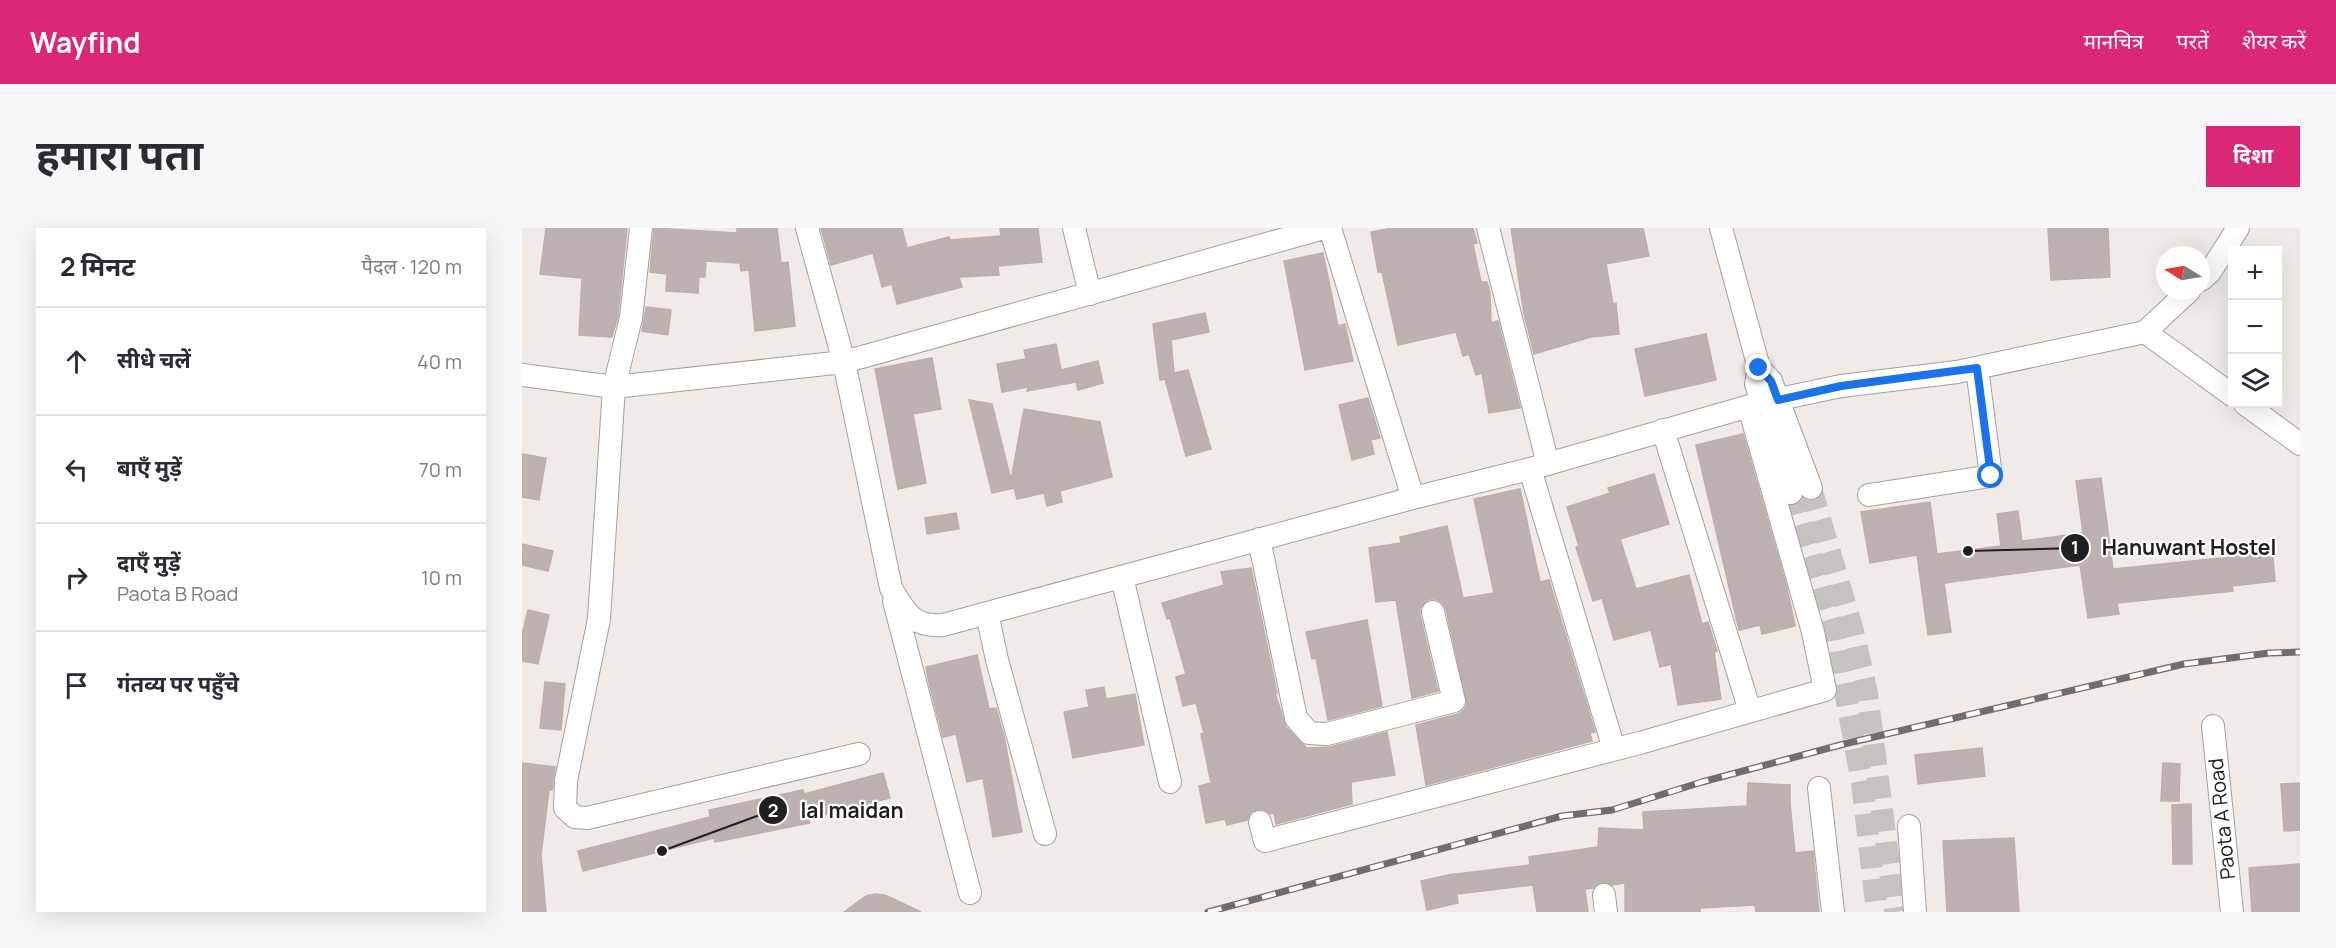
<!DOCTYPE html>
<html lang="hi">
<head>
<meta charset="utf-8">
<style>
  body { margin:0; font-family:Manrope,"Noto Sans Devanagari",sans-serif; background:#f7f7f7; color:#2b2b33 }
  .controls { position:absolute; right:18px; top:18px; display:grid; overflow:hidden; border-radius:0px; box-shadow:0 6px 24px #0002 }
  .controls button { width:54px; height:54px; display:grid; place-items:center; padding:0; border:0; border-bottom:2px solid #e1e1e2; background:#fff; color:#2b2b33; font:30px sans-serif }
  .compass { position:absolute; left:1634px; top:18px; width:54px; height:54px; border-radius:50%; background:#fff; box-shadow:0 6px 24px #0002; rotate:281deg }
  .stop { position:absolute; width:18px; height:18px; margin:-14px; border:4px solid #1a73e8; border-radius:50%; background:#fff }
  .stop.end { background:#1a73e8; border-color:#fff; box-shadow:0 2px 6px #0008 }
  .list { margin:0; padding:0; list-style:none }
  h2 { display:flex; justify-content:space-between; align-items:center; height:78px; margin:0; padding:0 24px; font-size:26px }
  h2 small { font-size:20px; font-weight:400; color:#7c7c81 }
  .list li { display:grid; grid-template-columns:39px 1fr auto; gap:18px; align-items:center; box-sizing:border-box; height:108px; padding:0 24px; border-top:2px solid #e1e1e2 }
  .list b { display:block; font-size:22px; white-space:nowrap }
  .list p { margin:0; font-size:20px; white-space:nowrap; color:#7c7c81 }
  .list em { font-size:20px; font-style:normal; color:#7c7c81 }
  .icon { flex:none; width:33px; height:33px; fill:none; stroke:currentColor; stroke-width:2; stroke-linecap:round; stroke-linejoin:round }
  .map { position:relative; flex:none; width:1778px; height:684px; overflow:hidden; border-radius:0px }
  header { display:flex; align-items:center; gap:36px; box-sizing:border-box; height:84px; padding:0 30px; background:#db2777; color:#fff }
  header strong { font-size:28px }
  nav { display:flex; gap:33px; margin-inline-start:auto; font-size:21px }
  .intro { display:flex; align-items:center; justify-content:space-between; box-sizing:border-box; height:144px; padding:0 36px }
  h1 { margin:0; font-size:42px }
  .button { padding:15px 27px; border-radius:0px; background:#db2777; color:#fff; font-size:21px; font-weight:700 }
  main { display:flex; gap:36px; padding:0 36px }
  aside { flex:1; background:#fff; border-radius:0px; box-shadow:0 6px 24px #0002 }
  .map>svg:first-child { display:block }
</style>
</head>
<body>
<header>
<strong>Wayfind</strong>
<nav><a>मानचित्र</a><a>परतें</a><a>शेयर करें</a></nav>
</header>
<div class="intro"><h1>हमारा पता</h1><a class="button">दिशा</a></div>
<main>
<aside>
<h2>2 मिनट<small>पैदल · 120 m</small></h2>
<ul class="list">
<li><svg class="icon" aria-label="ahead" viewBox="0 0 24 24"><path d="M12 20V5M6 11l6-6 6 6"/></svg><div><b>सीधे चलें</b></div><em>40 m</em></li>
<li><svg class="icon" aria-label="left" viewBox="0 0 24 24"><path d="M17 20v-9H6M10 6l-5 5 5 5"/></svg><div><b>बाएँ मुड़ें</b></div><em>70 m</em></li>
<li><svg class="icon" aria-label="right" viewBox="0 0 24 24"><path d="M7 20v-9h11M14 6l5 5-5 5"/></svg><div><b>दाएँ मुड़ें</b><p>Paota B Road</p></div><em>10 m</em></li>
<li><svg class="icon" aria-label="arrive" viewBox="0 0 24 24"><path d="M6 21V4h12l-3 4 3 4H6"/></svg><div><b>गंतव्य पर पहुँचे</b></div></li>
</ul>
</aside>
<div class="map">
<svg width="1778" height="684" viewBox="0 0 1778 684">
  <rect width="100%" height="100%" fill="#f0ebe6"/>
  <!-- building -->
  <path fill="#bdb2af" stroke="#c2aea8" stroke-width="1.5" d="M 24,0 L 105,0 L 96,88 L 90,109 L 57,107 L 60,50 L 18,46 Z
    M 132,0 L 215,5 L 215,0 L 255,0 L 259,35 L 266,34 L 273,98 L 233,103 L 227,42 L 219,43 L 218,35 L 184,33 L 183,49 L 177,49 L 176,65 L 144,63 L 145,46 L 128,44 Z
    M 299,0 L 380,0 L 385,20 L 427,9 L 428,12 L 479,8 L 478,0 L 516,0 L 520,34 L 476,38 L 477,47 L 437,49 L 440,59 L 375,76 L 370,56 L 360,59 L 351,25 L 309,37 Z
    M 870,0 L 951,0 L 955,15 L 951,16 L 959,54 L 965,54 L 968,65 L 969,95 L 976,93 L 998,180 L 967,185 L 960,145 L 954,147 L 947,126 L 941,128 L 934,104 L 876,117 L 860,44 L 856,44 L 849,4 Z
    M 989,0 L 1121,0 L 1127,28 L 1084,36 L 1091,76 L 1094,75 L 1097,106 L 1069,109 L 1012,126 L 1002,86 Z
    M 1526,0 L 1586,0 L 1588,49 L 1529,52 Z
    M 801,25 L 816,98 L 823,96 L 831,133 L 783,142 L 762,33 Z
    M 124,79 L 149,82 L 146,107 L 120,103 Z
    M 683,85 L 687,104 L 649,112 L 652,145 L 666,142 L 689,221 L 664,228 L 643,151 L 638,152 L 631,96 Z
    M 1184,106 L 1194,152 L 1123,168 L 1113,121 Z
    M 534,116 L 539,142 L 576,133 L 581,155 L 556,162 L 554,154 L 505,163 L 506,159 L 480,164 L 475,136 L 504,131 L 502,122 Z
    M 410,130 L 419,181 L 391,186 L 404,255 L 376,261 L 353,141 Z
    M 846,170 L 858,210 L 849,212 L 852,226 L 830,232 L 817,177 Z
    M 447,172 L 470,176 L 489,252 L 502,181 L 578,194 L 590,249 L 538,263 L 540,274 L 525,278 L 522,265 L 495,271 L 492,260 L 470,265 Z
    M 1221,206 L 1265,360 L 1273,398 L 1240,406 L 1238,397 L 1217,402 L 1174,217 Z
    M 0,226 L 24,230 L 17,272 L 0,269 Z
    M 1132,246 L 1147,296 L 1098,311 L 1114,361 L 1167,347 L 1180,396 L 1186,394 L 1195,423 L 1192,424 L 1199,471 L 1156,477 L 1149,436 L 1138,439 L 1129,402 L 1092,412 L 1080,370 L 1071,373 L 1054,319 L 1057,318 L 1045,279 L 1088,265 L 1086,260 Z
    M 1579,250 L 1591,341 L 1719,328 L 1719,322 L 1750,318 L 1753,353 L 1710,358 L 1711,363 L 1595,375 L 1597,386 L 1566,390 L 1558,337 L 1422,355 L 1429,404 L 1406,407 L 1395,327 L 1348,335 L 1339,284 L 1408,274 L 1415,326 L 1479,318 L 1475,286 L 1496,283 L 1500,313 L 1561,305 L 1554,253 Z
    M 998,261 L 1018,354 L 1027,352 L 1073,504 L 1068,505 L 1070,513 L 904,557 L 894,497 L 936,486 L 942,482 L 945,476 L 924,381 L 920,374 L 914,371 L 907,371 L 898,380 L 898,387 L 916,463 L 890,470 L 874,372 L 854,374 L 847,320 L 879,315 L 878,309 L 925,298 L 941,370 L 972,365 L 952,271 Z
    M 434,285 L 437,301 L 405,306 L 403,290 Z
    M 0,316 L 31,323 L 26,343 L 0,337 Z
    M 729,340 L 755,465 L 753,465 L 764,499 L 785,520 L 808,519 L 865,504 L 873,547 L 829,554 L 830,576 L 754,596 L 752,585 L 748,586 L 741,581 L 729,584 L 725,592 L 705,597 L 703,591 L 684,595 L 677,558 L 689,555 L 679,506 L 682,505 L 674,475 L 661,478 L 654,449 L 664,446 L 648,390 L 645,391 L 640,375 L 702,357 L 699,344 Z
    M 6,382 L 27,387 L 16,436 L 0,433 L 0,407 Z
    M 845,392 L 860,478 L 806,492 L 794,430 L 790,431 L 784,404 Z
    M 455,427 L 467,481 L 474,480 L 482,508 L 500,604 L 471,609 L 461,550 L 445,554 L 434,506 L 421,509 L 406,451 L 404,439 Z
    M 23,454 L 43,456 L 39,502 L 18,500 Z
    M 582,459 L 584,471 L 613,466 L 622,517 L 551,530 L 542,484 L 567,479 L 564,462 Z
    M 1460,520 L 1463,548 L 1396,556 L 1393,527 Z
    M 0,535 L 33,539 L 30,562 L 27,562 L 19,627 L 24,684 L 0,684 Z
    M 1641,535 L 1658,536 L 1657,573 L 1639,573 Z
    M 361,545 L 368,570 L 287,591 L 288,595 L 193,614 L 192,610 L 61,643 L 56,623 L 188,589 L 187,582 L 281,562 L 282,566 Z
    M 1226,555 L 1268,557 L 1268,575 L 1273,625 L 1291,623 L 1297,684 L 1234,684 L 1233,677 L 1178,680 L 1178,684 L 1103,684 L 1103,655 L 1090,657 L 1081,654 L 1071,660 L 1063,661 L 1066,684 L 1015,684 L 1011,657 L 935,666 L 936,675 L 905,682 L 899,653 L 926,647 L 1008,637 L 1007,629 L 1076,619 L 1077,600 L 1122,602 L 1121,584 L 1225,578 Z
    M 1778,555 L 1778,602 L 1762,603 L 1759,556 Z
    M 1669,576 L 1670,636 L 1651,636 L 1650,577 Z
    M 1492,610 L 1497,684 L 1425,684 L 1421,613 Z
    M 1778,636 L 1778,684 L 1730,684 L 1727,640 Z
    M 353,666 L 363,667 L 399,684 L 322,684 L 344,668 Z"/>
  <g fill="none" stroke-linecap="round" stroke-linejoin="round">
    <!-- minor-tunnel -->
    <path stroke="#c6c2be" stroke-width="22" stroke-dasharray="22 11" stroke-linecap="butt" d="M 1289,260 L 1331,403 L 1345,465 L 1373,684
      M 1269,265 L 1313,408 L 1340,555 L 1355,684"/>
    <defs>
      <path id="minor" d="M 119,0 L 109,90 L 92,159 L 77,391 L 44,553 L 43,580 L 53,589 L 65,590 L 337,526
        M 285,0 L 322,134 L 369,360 C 384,385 390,399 421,397 L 891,270 L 1008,241 L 1238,175 L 1319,158 L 1435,144 L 1623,104 L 1710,167
        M 552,0 L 568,66
        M 808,0 L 891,270
        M 966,0 L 1026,236
        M 1199,0 L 1237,140 L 1234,156 L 1269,265
        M 1679,52 L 1688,44 L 1716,0
        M 1623,104 L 1667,63
        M 1237,140 L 1249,153 L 1289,260
        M 0,147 L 92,159 L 322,134 L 802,0
        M 1723,176 L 1778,216
        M 1141,202 L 1228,483
        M 1008,241 L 1092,521
        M 1347,267 L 1469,248 L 1455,140
        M 737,311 L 774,490 L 787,505 L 805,506 L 932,473 L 911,384
        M 600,349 L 648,554
        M 372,373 L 448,665
        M 465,385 L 475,432 L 523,606
        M 1691,498 L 1710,684
        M 1297,560 L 1311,684
        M 738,594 L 743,613 L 1121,514 L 1303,462 L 1291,404 L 1227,179
        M 1387,598 L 1393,684
        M 1082,667 L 1084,684"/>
    </defs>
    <!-- minor casing -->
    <use href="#minor" stroke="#a1a1a1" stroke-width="24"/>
    <!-- minor -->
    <use href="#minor" stroke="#fff" stroke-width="22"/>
    <defs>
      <path id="rail" d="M 686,684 L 1040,588 L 1090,582 L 1180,554 L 1322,516 L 1662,436 L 1747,425 L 1778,424"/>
    </defs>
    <!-- rail casing -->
    <use href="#rail" stroke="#6e6e6e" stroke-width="7"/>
    <!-- rail -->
    <use href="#rail" stroke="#fff" stroke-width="4.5" stroke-dasharray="14" stroke-linecap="butt"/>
  </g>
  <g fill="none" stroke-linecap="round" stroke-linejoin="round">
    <!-- route -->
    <path stroke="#1a73e8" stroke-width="8" d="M 1237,140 L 1249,153 L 1256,172 L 1319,158 L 1455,140 L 1469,248"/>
  </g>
  <g text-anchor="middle" stroke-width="4.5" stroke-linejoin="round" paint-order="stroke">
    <!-- street labels -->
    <g font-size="20" fill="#202020" stroke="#fff">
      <text transform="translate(1700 591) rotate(-96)" y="7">Paota A Road</text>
    </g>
  </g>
  <!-- callouts -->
  <path fill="none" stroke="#202020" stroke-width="2" d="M1446 323L1553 320M140 623L251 582"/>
  <g fill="#202020" stroke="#fff" stroke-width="2">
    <circle cx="1446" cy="323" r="6"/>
    <circle cx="140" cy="623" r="6"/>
    <circle cx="1553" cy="320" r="15"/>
    <circle cx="251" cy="582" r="15"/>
  </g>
  <g font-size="18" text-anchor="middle" font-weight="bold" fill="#fff">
    <text x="1553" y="326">1</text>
    <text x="251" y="589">2</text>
  </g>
  <g font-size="21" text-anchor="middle" font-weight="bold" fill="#202020" stroke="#fff" stroke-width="4.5" stroke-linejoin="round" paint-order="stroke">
    <text x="1667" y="327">Hanuwant Hostel</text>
    <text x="330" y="590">lal maidan</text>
  </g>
</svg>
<div class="controls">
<button>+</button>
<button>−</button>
<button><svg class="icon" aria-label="layers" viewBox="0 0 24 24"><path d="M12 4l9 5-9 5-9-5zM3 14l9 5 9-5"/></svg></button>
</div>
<svg class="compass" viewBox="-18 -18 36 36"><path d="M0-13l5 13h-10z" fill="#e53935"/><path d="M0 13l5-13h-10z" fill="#7c7c81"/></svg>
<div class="stop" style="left:1469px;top:248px"></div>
<div class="stop end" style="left:1237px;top:140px"></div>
</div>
</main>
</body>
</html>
